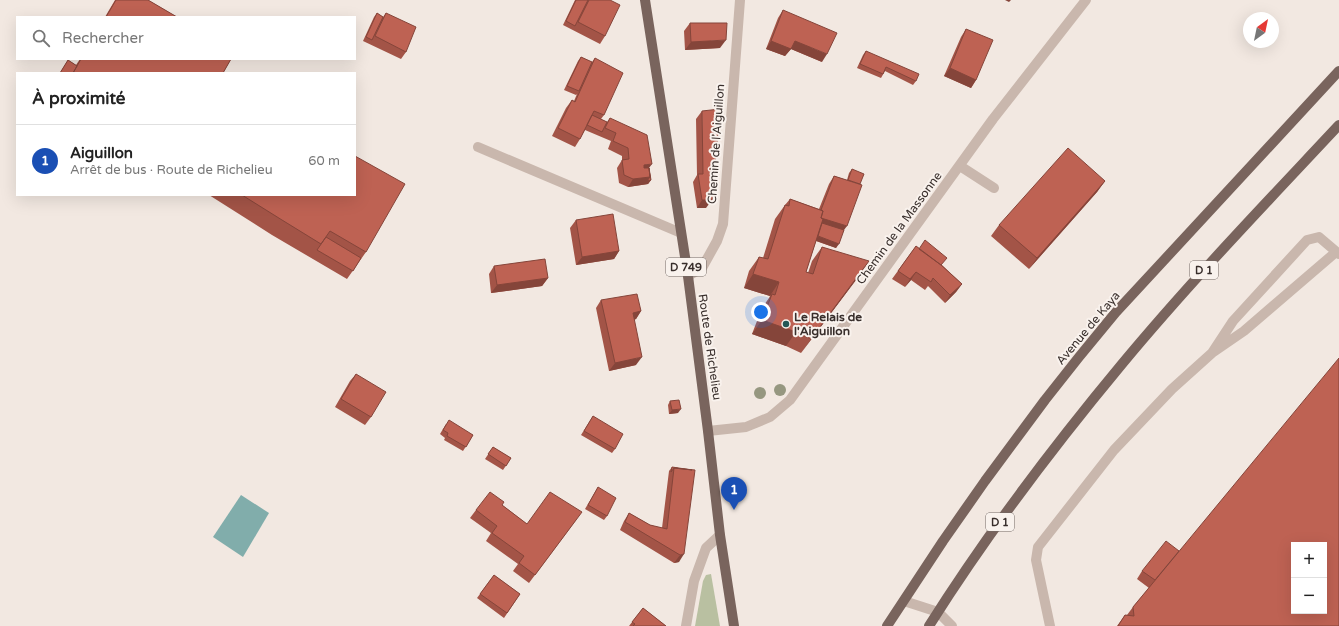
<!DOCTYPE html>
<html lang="fr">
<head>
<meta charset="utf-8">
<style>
  body { margin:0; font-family:"Varela Round",sans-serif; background:#f2f2f2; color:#222 }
  .controls { position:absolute; right:12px; bottom:12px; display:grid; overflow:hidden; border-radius:0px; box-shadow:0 4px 16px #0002 }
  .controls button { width:36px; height:36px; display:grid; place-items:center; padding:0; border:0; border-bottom:1px solid #e0e0e0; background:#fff; color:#222; font:20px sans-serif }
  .compass { position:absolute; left:1243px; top:12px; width:36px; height:36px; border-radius:50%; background:#fff; box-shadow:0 4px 16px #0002; rotate:33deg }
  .you { position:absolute; left:761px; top:312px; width:14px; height:14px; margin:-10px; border:3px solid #fff; border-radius:50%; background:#1a73e8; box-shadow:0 0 0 6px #1a73e833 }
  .badge { display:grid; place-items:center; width:26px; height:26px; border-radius:50%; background:#d93025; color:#fff; font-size:13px; font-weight:700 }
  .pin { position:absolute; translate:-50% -33px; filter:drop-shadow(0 1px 2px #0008) }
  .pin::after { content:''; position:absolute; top:21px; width:14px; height:12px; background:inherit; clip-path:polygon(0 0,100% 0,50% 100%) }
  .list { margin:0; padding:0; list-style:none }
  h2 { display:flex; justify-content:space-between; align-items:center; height:52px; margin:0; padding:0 16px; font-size:17px }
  h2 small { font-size:13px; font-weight:400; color:#767676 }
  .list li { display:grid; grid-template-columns:26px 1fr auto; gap:12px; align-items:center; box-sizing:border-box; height:72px; padding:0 16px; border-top:1px solid #e0e0e0 }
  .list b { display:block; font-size:15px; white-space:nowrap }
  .list p { margin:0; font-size:13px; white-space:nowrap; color:#767676 }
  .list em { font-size:13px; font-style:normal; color:#767676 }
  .icon { flex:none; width:22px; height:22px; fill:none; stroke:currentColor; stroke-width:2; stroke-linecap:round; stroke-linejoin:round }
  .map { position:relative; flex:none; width:1339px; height:626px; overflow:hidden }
  .search { position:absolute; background:#fff; box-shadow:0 4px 16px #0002; left:16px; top:16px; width:340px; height:44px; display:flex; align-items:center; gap:10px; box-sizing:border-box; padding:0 14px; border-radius:0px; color:#767676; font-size:15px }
  .panel { position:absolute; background:#fff; box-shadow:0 4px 16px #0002; left:16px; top:72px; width:340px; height:124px; border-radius:0px }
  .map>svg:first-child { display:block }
</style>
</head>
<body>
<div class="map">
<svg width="1339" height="626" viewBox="0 0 1339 626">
  <rect width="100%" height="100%" fill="#f2e8e1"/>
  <!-- green -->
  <path fill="#b9c0a1" d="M 711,574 L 720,626 L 695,626 L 703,581 L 706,575 Z"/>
  <!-- water -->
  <path fill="#81adab" d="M 241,495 L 269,513 L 243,557 L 213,537 Z"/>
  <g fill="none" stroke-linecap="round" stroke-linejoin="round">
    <!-- minor -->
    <path stroke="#c9b7ad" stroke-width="10" d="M 478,147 L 681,233
      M 960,166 L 994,188
      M 1336,252 L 1244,331 L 1212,353 L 1233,321 L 1307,240 L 1319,237 L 1339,254
      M 688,276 L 702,268 L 717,241 L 723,224 L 740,0
      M 708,431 L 746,427 L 770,417 L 790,400 L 993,119 L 1086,0
      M 904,601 L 938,612 L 952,626
      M 686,626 L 694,581 L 706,548 L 720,535
      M 1050,626 L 1036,560 L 1038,547 L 1114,450 L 1172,389 L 1212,353"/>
    <!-- major -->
    <path stroke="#79645d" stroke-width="10" d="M 645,0 L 688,276 L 708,431 L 720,535 L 734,626
      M 887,626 L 943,541 L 985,481 L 1045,400 L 1079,357 L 1116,312 L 1339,71
      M 929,626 C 987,534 1053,447 1122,364 C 1191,281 1266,203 1339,125"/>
  </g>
  <!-- trees -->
  <g fill="#969780">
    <circle cx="780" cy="390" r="6"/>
    <circle cx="760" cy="393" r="6"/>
  </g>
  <!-- wall -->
  <path fill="#a35447" d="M 115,0 L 148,0 L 177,17 L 105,17 Z
    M 575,0 L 610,0 L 605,36 L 600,44 L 563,25 Z
    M 783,10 L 822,62 L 791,49 L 785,56 L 766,49 L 778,18 Z
    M 377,13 L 383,17 L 386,13 L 406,52 L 401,59 L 363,41 L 374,17 Z
    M 690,23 L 720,48 L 685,50 L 684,31 Z
    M 966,29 L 976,80 L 971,88 L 944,76 L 961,37 Z
    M 866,51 L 916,81 L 913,85 L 885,71 L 881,78 L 857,68 L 863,55 Z
    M 581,57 L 592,62 L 595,58 L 604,115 L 601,119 L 607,122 L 610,118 L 649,168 L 651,180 L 648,184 L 628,187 L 619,183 L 617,168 L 622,160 L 622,156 L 608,149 L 611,141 L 585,130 L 580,139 L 575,147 L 552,136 L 566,108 L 572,100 L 574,101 L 577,94 L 576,95 L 564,90 L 578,61 Z
    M 80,59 L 231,59 L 223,73 L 60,73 L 68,60 L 76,65 Z
    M 702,111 L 706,208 L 697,208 L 693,182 L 697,175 L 696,119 Z
    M 852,169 L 844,230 L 836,248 L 816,241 L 806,272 L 808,273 L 812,261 L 822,247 L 859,276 L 801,353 L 786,346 L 752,334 L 762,308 L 769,298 L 770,296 L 744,288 L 749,271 L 759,257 L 763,258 L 775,219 L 785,205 L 790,199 L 819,209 L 829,184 L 834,176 L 847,180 L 849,173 Z
    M 1105,181 L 1097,192 L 1029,269 L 991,236 L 999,225 Z
    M 209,195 L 355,195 L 366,252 L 347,279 L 272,235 Z
    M 576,220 L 619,251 L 614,259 L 576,265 L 570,228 Z
    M 916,246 L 942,265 L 962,284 L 956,292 L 945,303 L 928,286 L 925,290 L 911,280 L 905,287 L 892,279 Z
    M 494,266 L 548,278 L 542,286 L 491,293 L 489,274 Z
    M 601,300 L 641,311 L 636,319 L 634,320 L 636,365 L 609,371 L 596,308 Z
    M 356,374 L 371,417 L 365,425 L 335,407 L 350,381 Z
    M 670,401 L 678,413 L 669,414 L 668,405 Z
    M 593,416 L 615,449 L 612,453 L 581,435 Z
    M 446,424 L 473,435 L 463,451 L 444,440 L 445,438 L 440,434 Z
    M 493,447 L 511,458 L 503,470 L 485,459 Z
    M 672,467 L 692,470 L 679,562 L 674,563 L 620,530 L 624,521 L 629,513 L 650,525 L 662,528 L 669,471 Z
    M 598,487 L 607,516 L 604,520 L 585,509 Z
    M 502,505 L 527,524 L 576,520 L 529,583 L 513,571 L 518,564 L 486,541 L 491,533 L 470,518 L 476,510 Z
    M 1142,571 L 1339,626 L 1117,626 L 1125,615 L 1127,615 L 1133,607 L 1149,588 L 1137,579 Z
    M 494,575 L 520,594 L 504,618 L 477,598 Z
    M 643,608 L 666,626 L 629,626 Z"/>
  <!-- shaded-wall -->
  <path fill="#85453a" d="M 1005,0 L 1011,0 L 1009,2 Z
    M 726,40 L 720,48 L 685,50 L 691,42 Z
    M 771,41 L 795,41 L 827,54 L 822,62 L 791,49 L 785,56 L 766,49 Z
    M 950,68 L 976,80 L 971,88 L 944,76 Z
    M 652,164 L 646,172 L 641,169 L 644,165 Z
    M 650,177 L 651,180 L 648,184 L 628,187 L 633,179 Z
    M 1105,181 L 1097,192 L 1029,269 L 1037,258 Z
    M 702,200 L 712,200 L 706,208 L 697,208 Z
    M 818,217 L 847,226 L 841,234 L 814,225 Z
    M 814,235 L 839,244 L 836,248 L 811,239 Z
    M 619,251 L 614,259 L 576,265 L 582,257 Z
    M 869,261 L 859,276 L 801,353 L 811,339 Z
    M 916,272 L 911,280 L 905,287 L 910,279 Z
    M 753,274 L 779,282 L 770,296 L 744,288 Z
    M 548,278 L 542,286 L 491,293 L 497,285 Z
    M 962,284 L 956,292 L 945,303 L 950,295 Z
    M 641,311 L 636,319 L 627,321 L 633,313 Z
    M 762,320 L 796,332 L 786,346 L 752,334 Z
    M 642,357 L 636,365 L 609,371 L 615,363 Z
    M 681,409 L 678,413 L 669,414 L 672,410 Z
    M 684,554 L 679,562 L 674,563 L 680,555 Z"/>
  <!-- building -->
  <path fill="#be6253" stroke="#85453a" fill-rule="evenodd" d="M 116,0 L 148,0 L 177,17 L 106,17 Z
    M 576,0 L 588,0 L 575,26 L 566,21 Z
    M 589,0 L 610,0 L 620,5 L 605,36 L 578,22 Z
    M 783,10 L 837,33 L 827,54 L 795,41 L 791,49 L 771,41 Z
    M 377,13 L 383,17 L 372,40 L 366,37 Z
    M 386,13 L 416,27 L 406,52 L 375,36 Z
    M 690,23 L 727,23 L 726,40 L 691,42 Z
    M 966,29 L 993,40 L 976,80 L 950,68 Z
    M 866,51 L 919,74 L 916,81 L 886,67 L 883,74 L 860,64 Z
    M 581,57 L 592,62 L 579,91 L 567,86 Z
    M 595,58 L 623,73 L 604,115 L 594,111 L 580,139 L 558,128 L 572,100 L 575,102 Z
    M 81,59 L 231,59 L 223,73 L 73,73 Z
    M 68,60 L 77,66 L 73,73 L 60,73 Z
    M 720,109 L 712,200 L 702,200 L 698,174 L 703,174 L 702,111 Z
    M 592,115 L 607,122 L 602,132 L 587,125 Z
    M 610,118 L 647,135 L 652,164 L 644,165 L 644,168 L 649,168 L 650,177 L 633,179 L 624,175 L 622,160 L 629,159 L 628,148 L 613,141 L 616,133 L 605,128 Z
    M 1068,148 L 1105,181 L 1037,258 L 999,225 Z
    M 355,156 L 405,184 L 366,252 L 330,231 L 321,244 L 282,220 L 242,195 L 355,195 Z
    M 649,168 L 651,180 L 647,181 L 650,177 Z
    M 852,169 L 864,174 L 860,184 L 848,180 Z
    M 834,176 L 862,185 L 847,226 L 821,218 L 823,211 L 821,210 Z
    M 790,199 L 823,211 L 821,218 L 823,219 L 806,272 L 813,274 L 822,247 L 869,261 L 811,339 L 796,332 L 762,320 L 772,294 L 775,295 L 779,282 L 753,274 L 759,257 L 768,259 L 785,205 L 789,206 Z
    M 613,214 L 619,251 L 582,257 L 576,220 Z
    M 822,223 L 844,230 L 839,244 L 818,236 Z
    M 326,237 L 361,258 L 353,271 L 317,250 Z
    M 925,240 L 947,258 L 941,265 L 919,249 Z
    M 916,246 L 941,265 L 962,284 L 950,295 L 933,278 L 931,282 L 916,272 L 910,279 L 898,271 Z
    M 545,259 L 548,278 L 497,285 L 494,266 Z
    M 637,294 L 641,311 L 633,313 L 642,357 L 615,363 L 601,300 Z
    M 1339,358 L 1339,626 L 1118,626 L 1125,615 L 1134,616 L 1133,607 ZM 1294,545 L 1324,545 L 1324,611 L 1294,611 Z
    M 356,374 L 386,392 L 371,417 L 341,399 Z
    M 679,400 L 681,409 L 672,410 L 670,401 Z
    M 593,416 L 623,434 L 615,449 L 584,431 Z
    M 449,420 L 473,435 L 466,447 L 447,436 L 448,433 L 443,430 Z
    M 493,447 L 511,458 L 506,466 L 488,454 Z
    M 672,467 L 692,470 L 674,468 L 671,472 Z
    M 674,468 L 695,470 L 684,554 L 680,555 L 625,522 L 629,513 L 650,525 L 667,529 Z
    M 598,487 L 616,498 L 607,516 L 588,505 Z
    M 490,492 L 504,502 L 502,505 L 527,524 L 550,492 L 582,512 L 535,575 L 519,563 L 524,556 L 492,533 L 497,526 L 476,510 Z
    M 1166,541 L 1179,551 L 1155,580 L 1142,571 Z
    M 494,575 L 520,594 L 507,613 L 480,594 Z
    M 643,608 L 666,626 L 633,626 L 635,624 L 632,622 Z"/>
  <!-- markers -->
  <circle fill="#235756" stroke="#f9f2ed" stroke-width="1.5" cx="786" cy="324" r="4"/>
  <g text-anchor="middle" stroke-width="4" stroke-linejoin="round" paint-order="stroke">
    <!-- shield labels -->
    <g fill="#f9f2ed" stroke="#726965" stroke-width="1">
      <rect x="666" y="258" width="40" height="18" rx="3"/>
      <rect x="1190" y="261" width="28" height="18" rx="3"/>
      <rect x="986" y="513" width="28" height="18" rx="3"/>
    </g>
    <g font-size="11" font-weight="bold" fill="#382e2b">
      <text x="686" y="271">D 749</text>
      <text x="1204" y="274">D 1</text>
      <text x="1000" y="526">D 1</text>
    </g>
    <!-- street labels -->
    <g font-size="12" fill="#382e2b" stroke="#f9f2ed">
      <text transform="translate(716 144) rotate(-86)" y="4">Chemin de l'Aiguillon</text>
      <text transform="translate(899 228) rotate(-54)" y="4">Chemin de la Massonne</text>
      <text transform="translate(1088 328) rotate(-50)" y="4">Avenue de Kaya</text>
      <text transform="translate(710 347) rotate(82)" y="4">Route de Richelieu</text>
    </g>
    <!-- poi labels -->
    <g font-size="12" font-weight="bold" fill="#382e2b" stroke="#f9f2ed" text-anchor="start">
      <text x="794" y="321">Le Relais de<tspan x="794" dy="14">l'Aiguillon</tspan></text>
    </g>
  </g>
</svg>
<div class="controls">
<button>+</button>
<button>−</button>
</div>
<svg class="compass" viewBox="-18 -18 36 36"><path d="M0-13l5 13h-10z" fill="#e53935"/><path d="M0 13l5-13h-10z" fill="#767676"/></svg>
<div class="you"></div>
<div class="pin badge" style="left:734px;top:510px;background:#1a4fb4">1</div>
<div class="search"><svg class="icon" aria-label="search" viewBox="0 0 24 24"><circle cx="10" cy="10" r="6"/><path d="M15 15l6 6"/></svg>Rechercher</div>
<section class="panel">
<h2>À proximité<small></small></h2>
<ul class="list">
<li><span class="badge" style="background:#1a4fb4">1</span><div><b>Aiguillon</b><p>Arrêt de bus · Route de Richelieu</p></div><em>60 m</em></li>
</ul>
</section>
</div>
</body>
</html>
